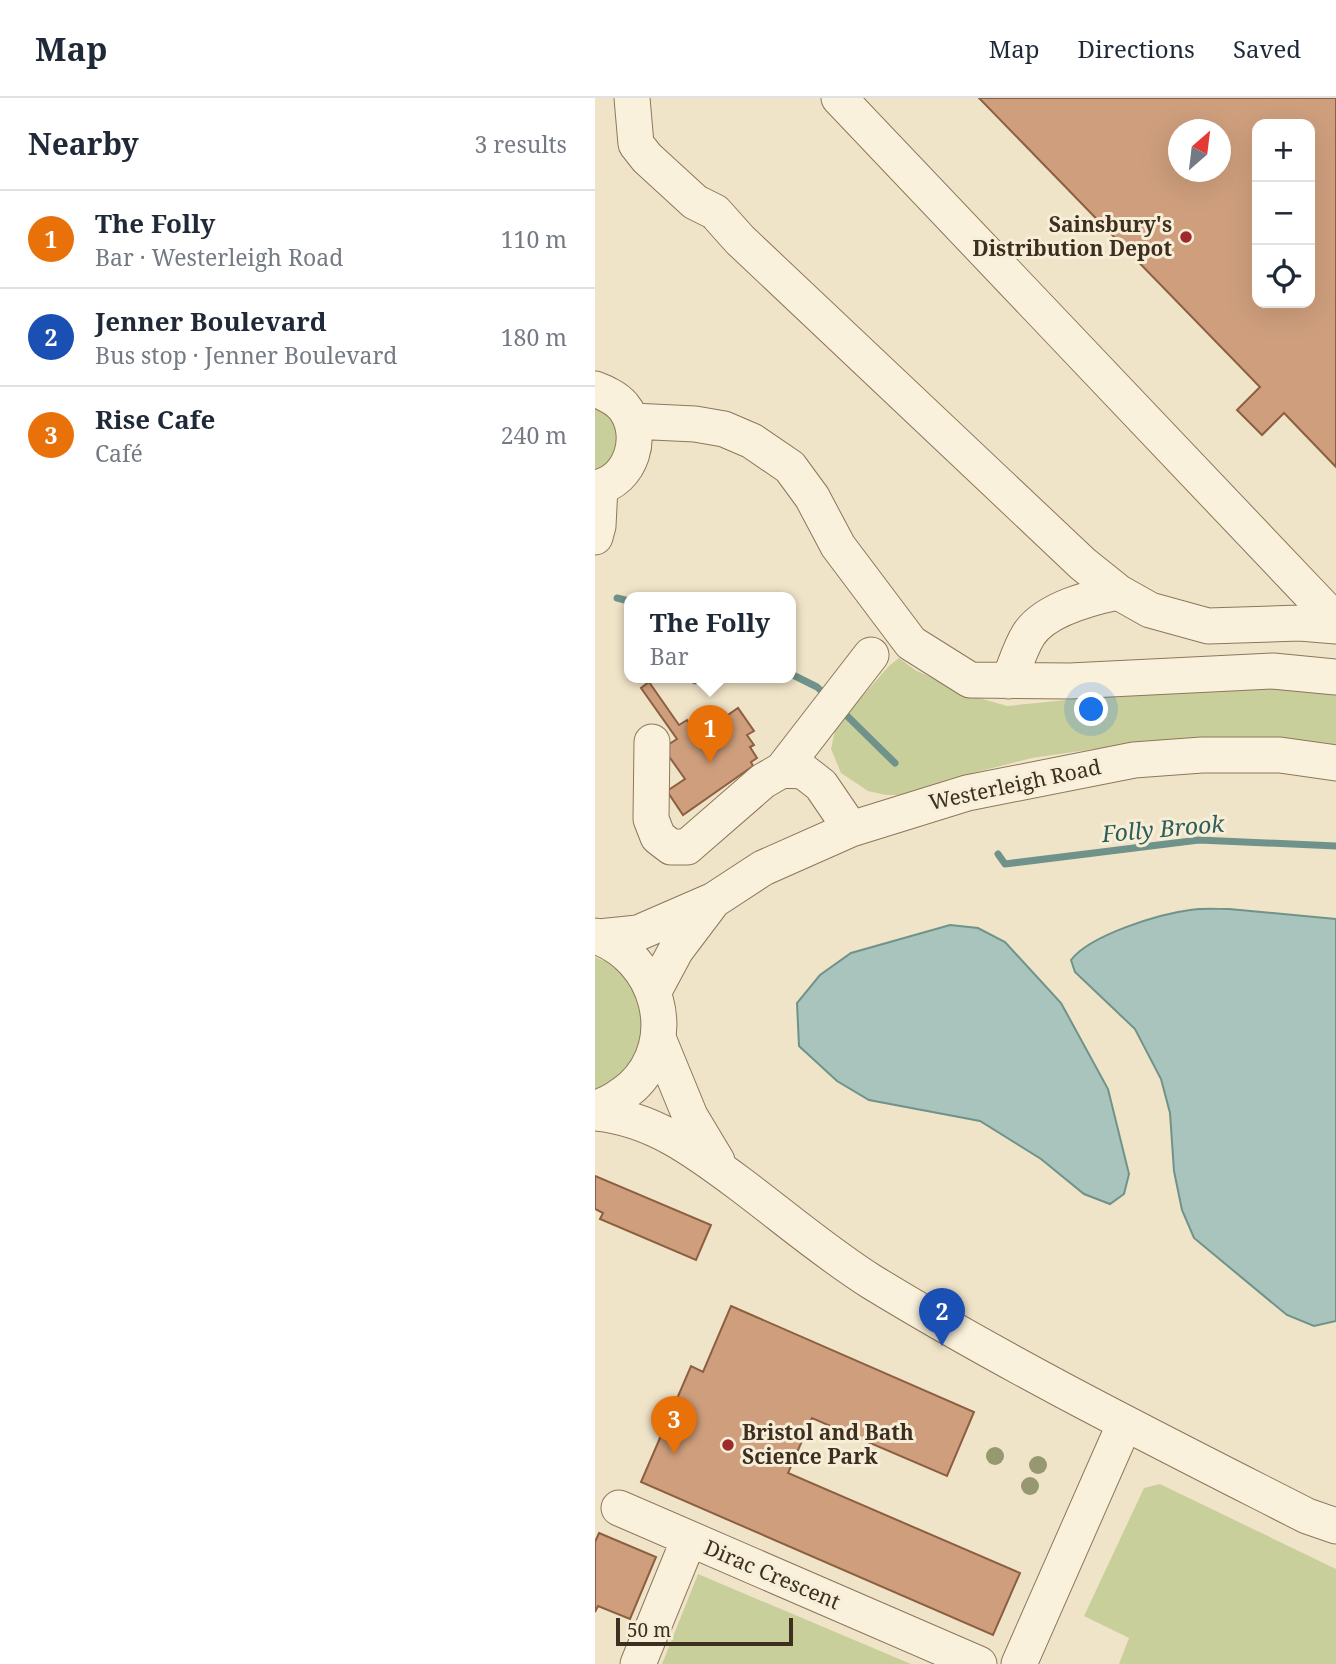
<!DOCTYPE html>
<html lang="en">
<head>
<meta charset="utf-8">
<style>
  body { margin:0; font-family:"Noto Serif",serif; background:#f2f2f3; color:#1f2937 }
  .controls { position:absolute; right:21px; top:21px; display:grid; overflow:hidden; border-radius:14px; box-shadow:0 7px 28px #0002 }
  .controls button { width:63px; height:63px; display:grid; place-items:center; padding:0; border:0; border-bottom:2px solid #e0e1e3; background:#fff; color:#1f2937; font:35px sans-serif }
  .compass { position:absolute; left:573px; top:21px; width:63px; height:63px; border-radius:50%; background:#fff; box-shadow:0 7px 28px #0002; rotate:28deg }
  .scale { position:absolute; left:21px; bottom:18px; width:177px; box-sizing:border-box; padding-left:7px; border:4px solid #3d2e20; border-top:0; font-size:19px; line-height:24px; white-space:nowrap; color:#3d2e20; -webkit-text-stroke:5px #f7eed8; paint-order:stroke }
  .you { position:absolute; left:497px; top:612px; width:24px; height:24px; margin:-18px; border:5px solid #fff; border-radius:50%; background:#1a73e8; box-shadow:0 0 0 10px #1a73e833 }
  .badge { display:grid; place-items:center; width:46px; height:46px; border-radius:50%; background:#b45309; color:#fff; font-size:23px; font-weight:700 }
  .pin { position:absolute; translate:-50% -58px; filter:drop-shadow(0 2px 4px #0008) }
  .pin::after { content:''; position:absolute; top:37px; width:24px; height:21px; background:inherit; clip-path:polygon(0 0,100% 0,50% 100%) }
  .popup { position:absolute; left:29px; top:494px; width:172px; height:91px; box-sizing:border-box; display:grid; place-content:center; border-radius:14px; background:#fff; filter:drop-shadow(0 2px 5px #0005); font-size:23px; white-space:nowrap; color:#747a83 }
  .popup b { font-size:26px; color:#1f2937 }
  .popup::after { content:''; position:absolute; left:50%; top:100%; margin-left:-14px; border:14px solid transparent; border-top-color:#fff }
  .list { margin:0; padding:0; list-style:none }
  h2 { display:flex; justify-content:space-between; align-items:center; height:91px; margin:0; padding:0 28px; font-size:30px }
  h2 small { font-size:23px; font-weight:400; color:#747a83 }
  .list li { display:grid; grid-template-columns:46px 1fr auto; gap:21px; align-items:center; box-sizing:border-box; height:98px; padding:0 28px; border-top:2px solid #e0e1e3 }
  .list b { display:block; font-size:26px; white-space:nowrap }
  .list p { margin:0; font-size:23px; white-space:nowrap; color:#747a83 }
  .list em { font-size:23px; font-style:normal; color:#747a83 }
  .icon { flex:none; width:38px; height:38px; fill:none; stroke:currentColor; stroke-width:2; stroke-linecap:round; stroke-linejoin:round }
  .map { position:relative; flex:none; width:741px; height:1566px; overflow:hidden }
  header { display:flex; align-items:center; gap:42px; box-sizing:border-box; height:98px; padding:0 35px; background:#fff; border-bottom:2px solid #e0e1e3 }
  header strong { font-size:33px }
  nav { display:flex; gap:38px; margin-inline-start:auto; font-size:24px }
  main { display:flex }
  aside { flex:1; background:#fff }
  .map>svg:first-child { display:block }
</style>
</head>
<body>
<header>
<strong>Map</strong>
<nav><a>Map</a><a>Directions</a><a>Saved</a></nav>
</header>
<main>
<aside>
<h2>Nearby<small>3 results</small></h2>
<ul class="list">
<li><span class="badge" style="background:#e8710a">1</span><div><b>The Folly</b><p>Bar · Westerleigh Road</p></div><em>110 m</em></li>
<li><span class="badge" style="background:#1a4fb4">2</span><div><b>Jenner Boulevard</b><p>Bus stop · Jenner Boulevard</p></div><em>180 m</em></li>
<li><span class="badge" style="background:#e8710a">3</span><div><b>Rise Cafe</b><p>Café</p></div><em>240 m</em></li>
</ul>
</aside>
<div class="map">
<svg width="741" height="1566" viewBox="0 0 741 1566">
  <rect width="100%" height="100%" fill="#f0e4c8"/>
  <!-- green -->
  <path fill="#c9cf9b" d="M 0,304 L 18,315 L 25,355 L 0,378 Z
    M 304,560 L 320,572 L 377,598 L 412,608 L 613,588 L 741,590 L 741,647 L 638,641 L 513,649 L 437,660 L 354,681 L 307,697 L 291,697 L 273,693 L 246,675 L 236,651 L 241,628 L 294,568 Z
    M 0,859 C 6,862 14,864 20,869 C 53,895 57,944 28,976 C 21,983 9,988 0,993 Z
    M 565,1386 L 741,1471 L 741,1566 L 524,1566 L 534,1540 L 489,1518 L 549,1390 Z
    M 103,1476 L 316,1566 L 67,1566 Z"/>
  <!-- water -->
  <path fill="#a9c4bc" stroke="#6f938a" stroke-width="2" d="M 634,811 L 741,821 L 741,1223 L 719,1228 L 692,1217 L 599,1140 L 587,1112 L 579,1073 L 575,1015 L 566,981 L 540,931 L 480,874 L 476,862 C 495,837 564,816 595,812 C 608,810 621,811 634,811 Z
    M 355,827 L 383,830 L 410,844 L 466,905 L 513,991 L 534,1076 L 529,1096 L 515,1106 L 489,1096 L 446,1061 L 385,1023 L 274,1002 L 242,983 L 204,948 L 202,905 L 225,877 L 256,855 Z"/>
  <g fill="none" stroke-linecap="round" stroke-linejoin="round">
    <!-- stream -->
    <path stroke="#6f938a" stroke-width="7" d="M 22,500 L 34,503
      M 196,576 L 222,589 L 232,598
      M 95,579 L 100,583 L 114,579
      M 246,612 L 300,665
      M 403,756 L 410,766 L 604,742 L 741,748"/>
  </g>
  <!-- building -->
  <path fill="#cf9f7d" stroke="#8d5f41" stroke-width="2" fill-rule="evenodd" d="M 384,0 L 741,0 L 741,369 L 689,315 L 667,337 L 642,312 L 665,289 ZM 662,26 L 715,26 L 715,205 L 662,205 ZM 584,32 L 626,32 L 626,74 L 584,74 Z
    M 54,584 L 84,627 L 92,622 L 103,638 L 143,610 L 159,633 L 152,637 L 159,647 L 155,649 L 162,660 L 156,664 L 158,668 L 88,717 L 72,693 L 90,681 L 68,650 L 82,641 L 46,590 Z
    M 0,1078 L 116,1127 L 101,1162 L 5,1121 L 8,1115 L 0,1111 Z
    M 136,1208 L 379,1314 L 352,1378 L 217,1320 L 193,1375 L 425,1475 L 398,1537 L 46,1384 L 96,1268 L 108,1274 Z
    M 4,1435 L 61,1459 L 35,1521 L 3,1508 L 0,1514 L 0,1444 Z"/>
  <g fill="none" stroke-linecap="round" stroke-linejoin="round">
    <defs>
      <path id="minor" d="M 37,0 L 41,46 L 52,60 L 100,104 L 120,114 L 145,142 L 488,466 L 523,494 L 555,512 L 613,528 L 705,525 L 741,528
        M 244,0 L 741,523
        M 0,291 C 10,295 20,299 28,308 C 51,336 37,383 0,390
        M 37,323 L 100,326 L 129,331 L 157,343 L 195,369 L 217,399 L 243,448 L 316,545 L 375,582 L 475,583 L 678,573 L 741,579
        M 0,439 L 3,428 L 5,389
        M 414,583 C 420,568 425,550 434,536 C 451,511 495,500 523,494
        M 57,644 L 56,721 L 63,739 L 76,749 L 92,749 L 168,683 L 187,672 L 276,557
        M 187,672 L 208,673 L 226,687 L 256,731
        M 0,838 C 63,859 87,942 37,989 C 26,998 14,1007 0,1010
        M 4,839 L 43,835 L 119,802 L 168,770 L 256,731 L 372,695 L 539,662 L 607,657 L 685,657 L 741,665
        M 59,893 L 81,852 L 115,807
        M 63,940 L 95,1018 L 122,1063
        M 0,1015 C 57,1020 101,1053 145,1086 C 189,1119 231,1155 277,1184 C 418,1270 565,1343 712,1418 L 741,1428
        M 24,1410 L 384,1566
        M 43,1566 L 94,1441
        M 424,1566 L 530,1325"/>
    </defs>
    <!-- minor casing -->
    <use href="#minor" stroke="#8d765c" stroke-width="37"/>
    <!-- minor -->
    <use href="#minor" stroke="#faf1dc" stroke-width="35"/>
  </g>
  <!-- trees -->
  <g fill="#96986f">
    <circle cx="400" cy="1358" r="9"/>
    <circle cx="443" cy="1367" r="9"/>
    <circle cx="435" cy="1388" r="9"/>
  </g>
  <!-- markers -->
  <g fill="#9e2a2b" stroke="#f7eed8" stroke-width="2.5">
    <circle cx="591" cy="139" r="7"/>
    <circle cx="133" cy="1347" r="7"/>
  </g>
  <g text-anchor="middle" stroke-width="6" stroke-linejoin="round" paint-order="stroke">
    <!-- poi labels -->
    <g font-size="21" font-weight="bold" fill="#3d2e20" stroke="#f7eed8" text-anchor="end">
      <text x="577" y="134">Sainsbury's<tspan x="577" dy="24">Distribution Depot</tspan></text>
      <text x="147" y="1342" text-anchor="start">Bristol and Bath<tspan x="147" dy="24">Science Park</tspan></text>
    </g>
    <!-- street labels -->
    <g font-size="21" fill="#3d2e20" stroke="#f7eed8">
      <text transform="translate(420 687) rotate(-12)" y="7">Westerleigh Road</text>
      <text transform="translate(177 1477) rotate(23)" y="7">Dirac Crescent</text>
    </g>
    <!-- water labels -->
    <g font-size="23" font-style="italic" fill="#2f5d5a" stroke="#f7eed8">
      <text transform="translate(568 731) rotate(-5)" y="8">Folly Brook</text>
    </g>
  </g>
</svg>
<div class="controls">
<button>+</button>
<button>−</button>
<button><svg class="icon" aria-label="locate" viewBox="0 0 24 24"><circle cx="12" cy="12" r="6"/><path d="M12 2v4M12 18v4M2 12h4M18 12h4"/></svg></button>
</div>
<svg class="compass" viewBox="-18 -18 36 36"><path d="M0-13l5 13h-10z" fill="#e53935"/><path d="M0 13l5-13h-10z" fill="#747a83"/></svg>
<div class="scale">50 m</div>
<div class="you"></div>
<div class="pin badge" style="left:115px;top:665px;background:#e8710a">1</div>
<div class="popup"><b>The Folly</b>Bar</div>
<div class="pin badge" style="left:347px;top:1248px;background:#1a4fb4">2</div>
<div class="pin badge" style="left:79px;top:1356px;background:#e8710a">3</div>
</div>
</main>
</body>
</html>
